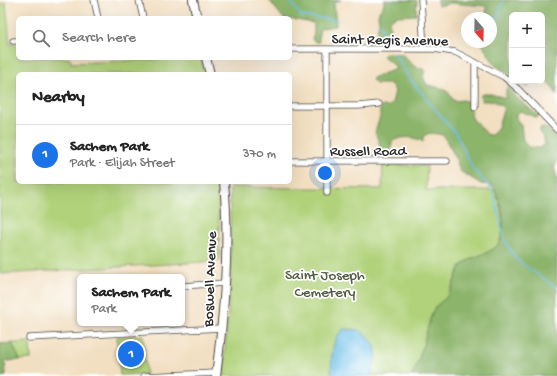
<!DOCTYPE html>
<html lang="en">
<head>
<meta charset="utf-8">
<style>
  body { margin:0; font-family:"Gochi Hand",sans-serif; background:#f2f2f2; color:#222 }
  .controls { position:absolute; right:12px; top:12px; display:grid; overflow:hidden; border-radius:6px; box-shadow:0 4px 16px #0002 }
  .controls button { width:36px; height:36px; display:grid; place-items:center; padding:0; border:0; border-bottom:1px solid #e0e0e0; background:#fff; color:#222; font:20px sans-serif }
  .compass { position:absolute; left:461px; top:12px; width:36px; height:36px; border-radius:50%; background:#fff; box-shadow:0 4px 16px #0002; rotate:160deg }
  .you { position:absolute; left:325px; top:173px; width:14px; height:14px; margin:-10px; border:3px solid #fff; border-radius:50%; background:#1a73e8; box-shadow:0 0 0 6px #1a73e833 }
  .badge { display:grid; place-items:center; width:26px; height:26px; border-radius:50%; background:#1a73e8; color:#fff; font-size:13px; font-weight:700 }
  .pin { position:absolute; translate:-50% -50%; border:2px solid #fff; box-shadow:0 1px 4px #0006 }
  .popup { position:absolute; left:77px; top:274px; width:108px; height:52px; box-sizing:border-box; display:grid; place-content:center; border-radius:6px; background:#fff; filter:drop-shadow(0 1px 3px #0005); font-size:13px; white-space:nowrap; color:#767676 }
  .popup b { font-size:15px; color:#222 }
  .popup::after { content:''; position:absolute; left:50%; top:100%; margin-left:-8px; border:8px solid transparent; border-top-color:#fff }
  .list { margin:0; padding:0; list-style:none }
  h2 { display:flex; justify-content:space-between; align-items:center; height:52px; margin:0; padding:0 16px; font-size:17px }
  h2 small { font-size:13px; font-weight:400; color:#767676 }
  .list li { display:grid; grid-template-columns:26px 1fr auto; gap:12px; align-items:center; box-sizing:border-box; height:60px; padding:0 16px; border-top:1px solid #e0e0e0 }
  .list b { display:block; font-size:15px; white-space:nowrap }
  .list p { margin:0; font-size:13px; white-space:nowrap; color:#767676 }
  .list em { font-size:13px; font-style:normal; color:#767676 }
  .icon { flex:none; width:22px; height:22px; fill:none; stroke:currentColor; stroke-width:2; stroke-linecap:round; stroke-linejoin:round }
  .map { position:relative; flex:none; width:557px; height:376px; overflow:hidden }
  .search { position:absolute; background:#fff; box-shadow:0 4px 16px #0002; left:16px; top:16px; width:276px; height:44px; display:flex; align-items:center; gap:10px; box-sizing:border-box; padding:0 14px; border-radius:6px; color:#767676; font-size:15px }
  .panel { position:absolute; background:#fff; box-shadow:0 4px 16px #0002; left:16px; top:72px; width:276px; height:112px; border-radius:6px }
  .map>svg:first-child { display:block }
</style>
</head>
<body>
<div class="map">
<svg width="557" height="376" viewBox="0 0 557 376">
  <rect width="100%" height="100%" fill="#fff"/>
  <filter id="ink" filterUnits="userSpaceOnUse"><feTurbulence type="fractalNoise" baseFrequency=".025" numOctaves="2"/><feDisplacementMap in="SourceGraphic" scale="8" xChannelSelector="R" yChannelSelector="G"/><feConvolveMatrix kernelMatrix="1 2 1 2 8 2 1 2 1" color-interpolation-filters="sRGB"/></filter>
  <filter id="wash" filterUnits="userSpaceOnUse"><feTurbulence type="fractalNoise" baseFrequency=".012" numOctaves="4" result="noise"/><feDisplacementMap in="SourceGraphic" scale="16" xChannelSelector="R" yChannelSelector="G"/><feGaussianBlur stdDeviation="0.9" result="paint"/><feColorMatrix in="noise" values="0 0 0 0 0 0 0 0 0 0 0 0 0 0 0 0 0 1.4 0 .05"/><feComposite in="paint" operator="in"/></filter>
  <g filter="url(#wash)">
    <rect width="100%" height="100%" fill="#f2dfc1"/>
    <!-- green -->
    <path fill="#b1d27a" stroke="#6e7e52" d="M 6,3 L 10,44 L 18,44 L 18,58 L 70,58 L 71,63 L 201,58 L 204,74 L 18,74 L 18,182 L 218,182 L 220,261 L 0,274 L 0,4 Z
      M 383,165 L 427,166 L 426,190 L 495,190 C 500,205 506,223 501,238 C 495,257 469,254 460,268 C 454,278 453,290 445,299 C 440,303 435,305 433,312 C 425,333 422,356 412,376 L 223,376 L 231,274 L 230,187 L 382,189 Z
      M 143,335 L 146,374 L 120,375 L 117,337 Z
      M 30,342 L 31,359 L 5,361 L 6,376 L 0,376 L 0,344 Z"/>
    <!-- forest -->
    <path fill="#8cb46a" stroke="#5c704a" d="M 269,0 L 341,0 L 334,3 L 336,26 L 321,28 L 319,32 L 319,42 L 315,42 L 312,39 L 314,33 L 314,23 L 283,18 Z
      M 384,0 L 417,0 L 416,15 L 396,16 L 389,21 L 390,31 L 394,43 L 381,42 C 372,37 379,29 379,21 C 379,19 378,17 378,15 C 379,9 385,7 384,0 Z
      M 437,0 L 557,0 L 557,95 L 547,80 L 542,78 L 542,15 L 512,15 L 512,76 L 495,65 L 481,42 L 491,42 L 491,18 L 485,18 L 487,8 L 486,6 L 451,3 L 438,6 Z
      M 387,53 L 402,54 L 414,66 L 425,70 L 423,77 L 427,85 L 441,88 L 448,92 L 454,101 L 464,100 L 470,103 L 472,118 L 488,135 L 492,135 L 498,127 L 504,107 L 493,101 L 482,101 L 480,96 L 482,94 L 491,94 L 506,98 L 506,90 L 508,86 L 517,98 L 538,116 L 537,118 L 521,111 L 516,114 L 516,118 L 521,126 L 523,140 L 528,147 L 540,148 L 545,145 L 544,138 L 539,132 L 541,127 L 548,129 L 557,139 L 557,162 L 554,168 L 557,177 L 557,376 L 412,376 C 422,356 425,334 432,313 C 435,304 443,302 448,295 C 454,286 455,275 461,267 C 471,253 496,256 501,238 C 506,223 501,197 491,185 L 481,184 L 460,171 L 455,156 L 443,135 C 436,134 428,131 423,137 L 423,142 C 416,136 398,136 392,142 L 390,155 L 382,156 L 379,154 L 380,145 L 375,132 L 380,117 L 380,108 L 382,106 L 388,107 L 392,103 L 395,91 L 391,84 L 376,84 L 372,80 L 374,77 L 396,69 L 395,66 L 383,56 Z
      M 518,81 L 533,81 L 527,88 Z
      M 12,343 L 20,360 L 5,361 L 6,376 L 0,376 L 0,344 Z"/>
    <!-- water -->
    <path fill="#6cbfe8" stroke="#4c758a" d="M 344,329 L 359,330 C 381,345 378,353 371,376 L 331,376 C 332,361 330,339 344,329 Z"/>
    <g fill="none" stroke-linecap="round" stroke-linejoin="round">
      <!-- stream -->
      <path stroke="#6cbfe8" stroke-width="1.5" d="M 289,0 L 301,16 L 337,20
        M 377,25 L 381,26 L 390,43
        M 491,32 L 504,0
        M 395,54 L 409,78 L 457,135 L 473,169 L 490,187 L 494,195 L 505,241 L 517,260 L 557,288"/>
    </g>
  </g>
  <g filter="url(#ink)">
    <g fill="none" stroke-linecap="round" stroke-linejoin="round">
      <defs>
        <path id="street" d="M 94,0 L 98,18
          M 139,0 L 143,18
          M 421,0 L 424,49
          M 13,41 L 18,41
          M 290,49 L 433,49 L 455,52 L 504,77 L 518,89 L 557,130
          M 290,106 L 359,106 L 379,104
          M 475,107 L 475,62
          M 290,161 L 447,161
          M 327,193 L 327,49
          M 182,286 L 225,283
          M 29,338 L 222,328
          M 144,376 L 216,373"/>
        <path id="secondary" d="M 193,0 L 197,18
          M 206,58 L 210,74
          M 216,376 C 224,312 230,246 224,182"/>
      </defs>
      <!-- street casing -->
      <use href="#street" stroke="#494642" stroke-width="7"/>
      <!-- secondary casing -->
      <use href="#secondary" stroke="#494642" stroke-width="10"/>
      <!-- street -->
      <use href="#street" stroke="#fff" stroke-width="5.5"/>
      <!-- secondary -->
      <use href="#secondary" stroke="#fff" stroke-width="8"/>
    </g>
  </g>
  <g text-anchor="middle" stroke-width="3.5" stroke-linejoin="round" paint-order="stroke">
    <!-- street labels -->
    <g font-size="15" fill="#2b2b2b" stroke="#fff">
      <text transform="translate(390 39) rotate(1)" y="5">Saint Regis Avenue</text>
      <text x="368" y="155">Russell Road</text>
      <text transform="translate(209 279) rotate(-88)" y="5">Boswell Avenue</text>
    </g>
    <!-- park labels -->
    <g font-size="15" fill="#535d43" stroke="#fff">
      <text x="325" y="279">Saint Joseph<tspan x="325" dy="17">Cemetery</tspan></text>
    </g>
  </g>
</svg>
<div class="controls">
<button>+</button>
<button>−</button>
</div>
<svg class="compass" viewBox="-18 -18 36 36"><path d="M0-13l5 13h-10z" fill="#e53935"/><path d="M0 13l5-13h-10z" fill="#767676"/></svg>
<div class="you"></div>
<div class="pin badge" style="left:131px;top:354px">1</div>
<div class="popup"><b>Sachem Park</b>Park</div>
<div class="search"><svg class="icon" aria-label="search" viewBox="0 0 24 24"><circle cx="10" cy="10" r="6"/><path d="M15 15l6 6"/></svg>Search here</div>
<section class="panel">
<h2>Nearby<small></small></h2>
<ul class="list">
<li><span class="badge">1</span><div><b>Sachem Park</b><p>Park · Elijah Street</p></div><em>370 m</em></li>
</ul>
</section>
</div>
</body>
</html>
